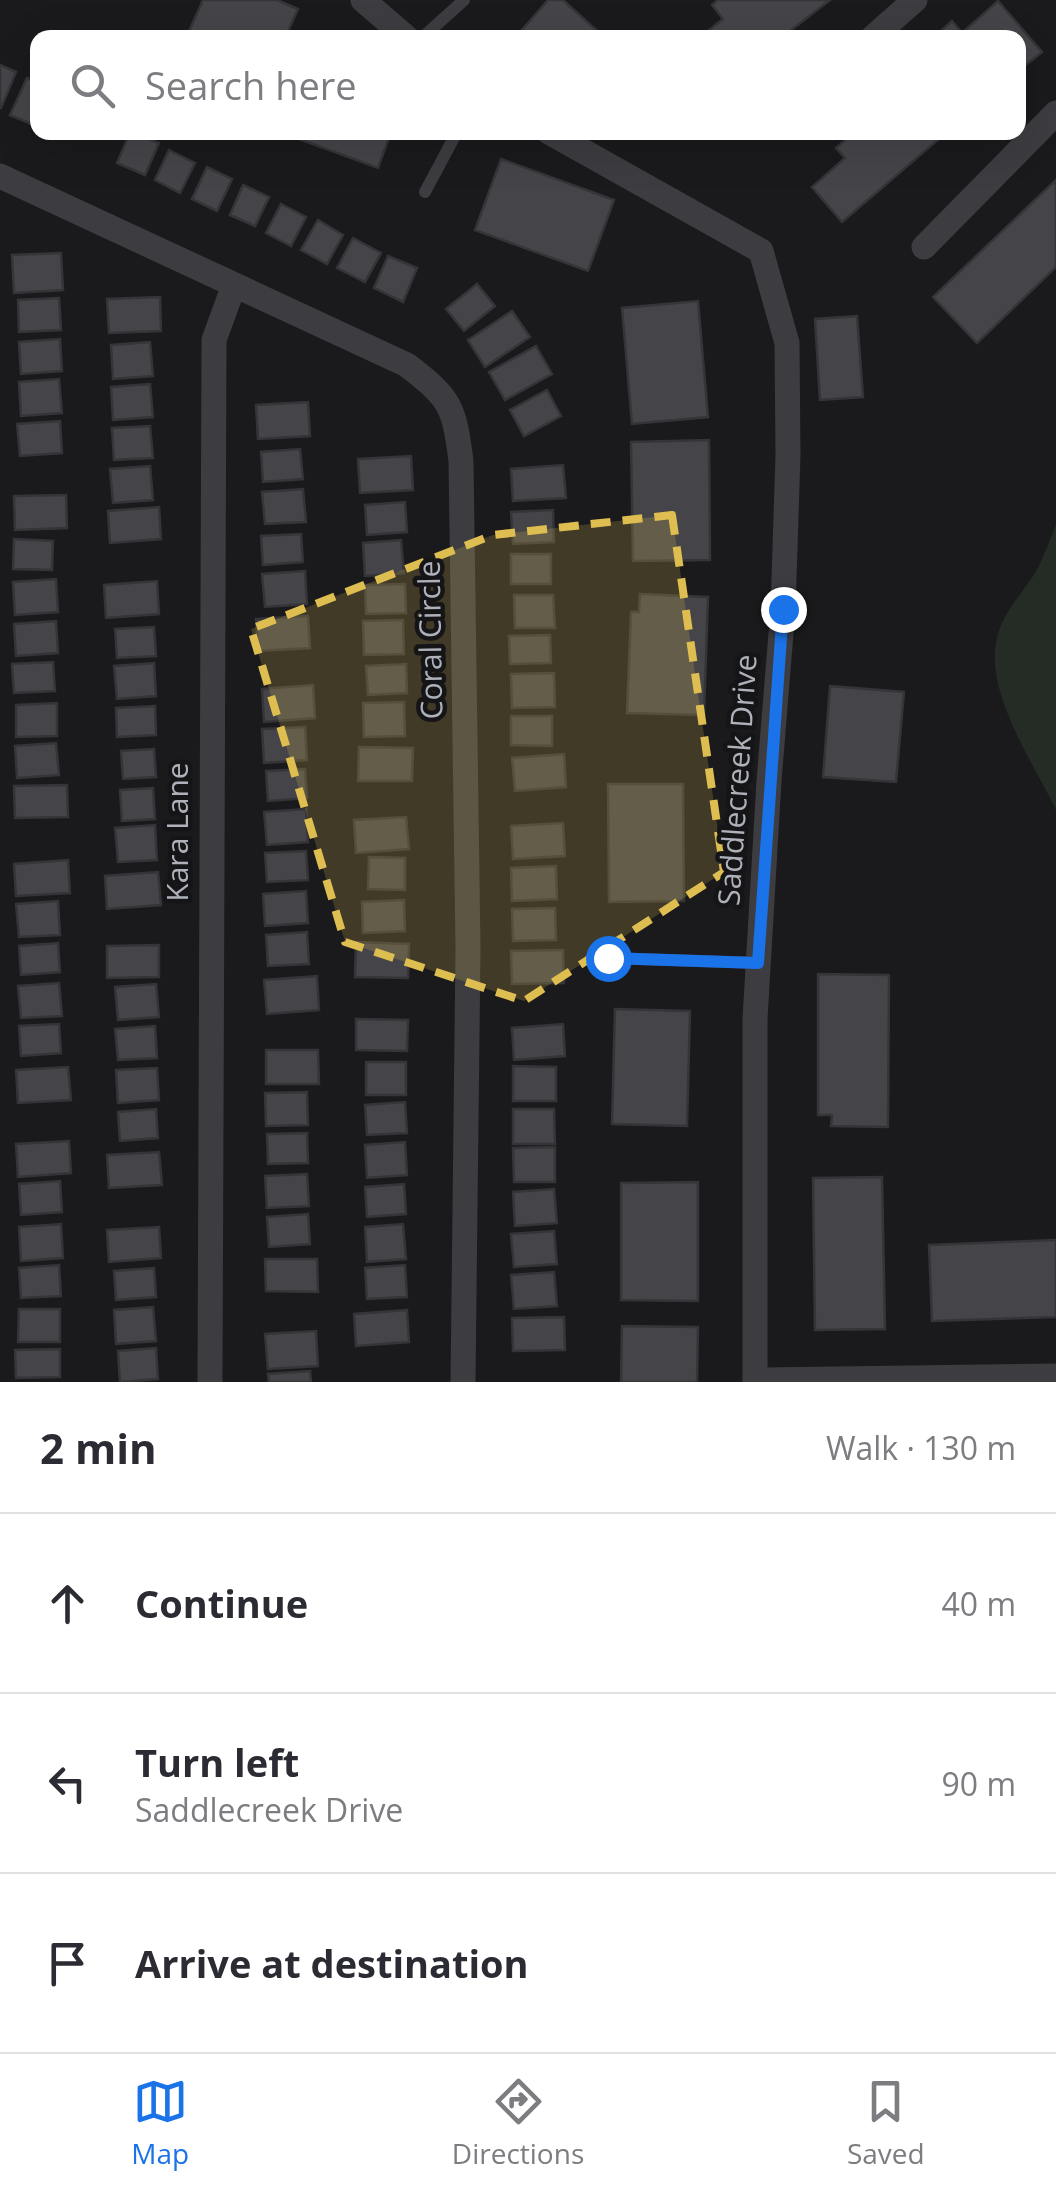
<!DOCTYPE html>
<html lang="en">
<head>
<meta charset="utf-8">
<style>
  body { margin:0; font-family:"Open Sans",sans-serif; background:#f7f7f7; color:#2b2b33 }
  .stop { position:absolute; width:30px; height:30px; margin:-22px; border:8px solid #1a73e8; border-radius:50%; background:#fff }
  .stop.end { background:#1a73e8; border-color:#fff; box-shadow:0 2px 10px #0008 }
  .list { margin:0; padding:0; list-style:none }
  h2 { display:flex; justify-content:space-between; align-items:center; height:130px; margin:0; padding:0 40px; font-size:42px }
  h2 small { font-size:32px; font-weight:400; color:#7c7c81 }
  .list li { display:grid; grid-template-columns:65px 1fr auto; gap:30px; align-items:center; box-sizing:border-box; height:180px; padding:0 40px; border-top:2px solid #e1e1e2 }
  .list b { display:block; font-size:38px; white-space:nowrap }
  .list p { margin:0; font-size:32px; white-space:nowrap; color:#7c7c81 }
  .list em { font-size:32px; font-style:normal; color:#7c7c81 }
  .icon { flex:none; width:55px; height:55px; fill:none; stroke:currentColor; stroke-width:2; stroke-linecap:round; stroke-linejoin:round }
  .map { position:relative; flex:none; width:1056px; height:1382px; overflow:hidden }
  .search { position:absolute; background:#fff; box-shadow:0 10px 40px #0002; left:30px; right:30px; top:30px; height:110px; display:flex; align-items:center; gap:25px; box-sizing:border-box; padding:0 35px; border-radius:20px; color:#7c7c81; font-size:38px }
  .sheet { height:670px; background:#fff }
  nav { display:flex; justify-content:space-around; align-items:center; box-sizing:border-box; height:140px; border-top:2px solid #e1e1e2; background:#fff; font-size:28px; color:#7c7c81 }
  nav a { display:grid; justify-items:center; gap:5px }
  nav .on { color:#1a73e8 }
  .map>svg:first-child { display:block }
</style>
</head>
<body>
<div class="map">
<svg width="1056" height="1382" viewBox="0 0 1056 1382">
  <rect width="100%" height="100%" fill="#1a1a1c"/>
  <!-- green -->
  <path fill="#252c26" d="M 1056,524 L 1056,810 C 1032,759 978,685 1000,628 C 1008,606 1027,588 1038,568 C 1045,554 1050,539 1056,524 Z"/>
  <!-- building -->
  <path fill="#454549" stroke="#353438" stroke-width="2.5" d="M 203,0 L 277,0 L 298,9 L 285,38 L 186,38 Z
    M 548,0 L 563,0 L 605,38 L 515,38 Z
    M 718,0 L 830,0 L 781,38 L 699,38 L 723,19 L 712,5 Z
    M 998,1 L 1042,52 L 1018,71 L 1018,38 L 933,38 L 952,21 L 962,33 Z
    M 0,65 L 16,72 L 1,108 L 0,108 Z
    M 27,78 L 38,83 L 36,126 L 10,115 Z
    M 130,132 L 159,143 L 145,175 L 117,163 Z
    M 280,132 L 391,132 L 378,168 Z
    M 854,132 L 947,132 L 842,222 L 812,187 L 845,158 L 836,148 Z
    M 169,150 L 195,163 L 180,193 L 155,180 Z
    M 501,159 L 614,200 L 588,271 L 475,230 Z
    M 207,167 L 232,179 L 217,211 L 192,199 Z
    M 1056,180 L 1056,267 L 977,343 L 933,297 Z
    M 243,185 L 269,197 L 255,226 L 230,215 Z
    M 281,204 L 306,217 L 291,246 L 266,233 Z
    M 318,220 L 343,235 L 327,264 L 301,250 Z
    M 353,238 L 381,253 L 365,282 L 337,268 Z
    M 61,253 L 63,290 L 14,293 L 12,255 Z
    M 388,256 L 417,268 L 403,302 L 374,288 Z
    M 477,284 L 495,306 L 464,331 L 446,309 Z
    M 160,297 L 161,331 L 109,333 L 107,299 Z
    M 59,298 L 61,330 L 19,332 L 18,300 Z
    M 698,301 L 708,417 L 632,424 L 622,308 Z
    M 512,311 L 530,337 L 485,367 L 468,340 Z
    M 857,316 L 863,397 L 820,400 L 815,319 Z
    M 60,339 L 62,371 L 21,374 L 19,342 Z
    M 150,342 L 153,376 L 113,379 L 111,345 Z
    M 536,346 L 552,374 L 505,400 L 489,372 Z
    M 59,379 L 62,413 L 21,416 L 19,382 Z
    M 150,384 L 153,417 L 113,420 L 111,387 Z
    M 547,390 L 561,416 L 524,436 L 510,410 Z
    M 308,402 L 310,436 L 258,439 L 256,405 Z
    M 60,421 L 62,453 L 20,456 L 17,424 Z
    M 150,426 L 153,458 L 114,460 L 112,428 Z
    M 709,440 L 710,560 L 633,561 L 631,442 Z
    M 300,449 L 303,479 L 263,482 L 261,452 Z
    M 411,456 L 413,490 L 360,493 L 358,459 Z
    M 563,465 L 566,498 L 513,501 L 511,469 Z
    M 150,466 L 153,500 L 113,503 L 110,469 Z
    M 303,489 L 306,522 L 265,524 L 262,492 Z
    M 66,495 L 67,528 L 15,530 L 14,496 Z
    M 405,502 L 407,532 L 367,535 L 365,505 Z
    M 159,507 L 161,539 L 110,543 L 108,511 Z
    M 553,510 L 554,542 L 513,544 L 511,512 Z
    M 301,534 L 303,562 L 263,565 L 261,536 Z
    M 14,539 L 53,541 L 52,570 L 13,569 Z
    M 401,540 L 404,573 L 365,576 L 363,543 Z
    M 511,554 L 551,554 L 551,584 L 511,584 Z
    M 305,571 L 307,604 L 265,607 L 262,574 Z
    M 56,579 L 58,612 L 15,615 L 13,582 Z
    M 157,581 L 159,614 L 106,618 L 104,585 Z
    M 405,584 L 406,613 L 366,614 L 365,585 Z
    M 640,594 L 708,597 L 704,715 L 627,713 L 631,612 L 639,612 Z
    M 514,595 L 553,595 L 555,628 L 515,628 Z
    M 308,616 L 310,648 L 258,651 L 256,619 Z
    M 403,620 L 404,654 L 364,655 L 363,621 Z
    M 56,621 L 58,653 L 16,656 L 14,624 Z
    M 154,627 L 156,656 L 117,658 L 115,629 Z
    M 550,635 L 551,663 L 510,664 L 509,636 Z
    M 53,662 L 55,691 L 14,693 L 12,664 Z
    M 154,663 L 156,696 L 117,699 L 114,666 Z
    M 406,664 L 407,693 L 368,695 L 366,666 Z
    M 554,673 L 555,707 L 512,708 L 511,674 Z
    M 313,685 L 315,718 L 264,722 L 262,689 Z
    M 830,686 L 904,692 L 896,782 L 823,777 Z
    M 404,702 L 405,736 L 364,737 L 363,703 Z
    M 57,703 L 57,736 L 16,737 L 16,705 Z
    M 155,706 L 156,735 L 117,737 L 116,708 Z
    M 511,716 L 552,716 L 552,746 L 511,745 Z
    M 305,727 L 307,760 L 264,763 L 262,729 Z
    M 56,743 L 59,775 L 17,778 L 15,746 Z
    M 359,747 L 413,748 L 412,781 L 358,781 Z
    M 154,749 L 156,777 L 123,779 L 121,751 Z
    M 564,754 L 566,787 L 515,791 L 512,758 Z
    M 305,769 L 307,798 L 268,801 L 266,771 Z
    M 608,784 L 683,784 L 684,901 L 609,902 Z
    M 67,785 L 68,817 L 15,818 L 14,786 Z
    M 153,788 L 155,819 L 122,821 L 120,790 Z
    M 306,809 L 308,842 L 267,845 L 264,812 Z
    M 406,817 L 409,849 L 356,853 L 354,820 Z
    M 563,823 L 565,856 L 513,859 L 511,826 Z
    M 155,825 L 157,860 L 118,862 L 115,828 Z
    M 306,851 L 308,880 L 267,882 L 265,853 Z
    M 369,857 L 405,858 L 405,890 L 368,889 Z
    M 68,860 L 70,893 L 16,896 L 14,864 Z
    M 556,866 L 557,899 L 512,901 L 511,868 Z
    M 158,872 L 161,905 L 107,909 L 105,876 Z
    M 306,891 L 308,923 L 265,926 L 263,894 Z
    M 404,900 L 405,931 L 363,933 L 362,902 Z
    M 58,901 L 60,935 L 19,937 L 16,904 Z
    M 555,908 L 556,940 L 513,941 L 512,909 Z
    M 307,932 L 309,964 L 268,966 L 266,935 Z
    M 356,942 L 409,944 L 408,978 L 355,977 Z
    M 58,943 L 60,972 L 21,975 L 19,946 Z
    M 159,945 L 159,977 L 107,978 L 107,946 Z
    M 563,950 L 564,983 L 512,984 L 511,951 Z
    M 818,974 L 889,975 L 888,1127 L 831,1126 L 832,1115 L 818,1115 Z
    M 317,976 L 319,1010 L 267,1014 L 264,980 Z
    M 59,983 L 62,1016 L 21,1018 L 18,986 Z
    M 156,984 L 159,1017 L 118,1020 L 115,987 Z
    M 615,1009 L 690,1011 L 687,1126 L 612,1124 Z
    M 356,1019 L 408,1020 L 407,1051 L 356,1050 Z
    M 59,1024 L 61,1053 L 21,1056 L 19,1026 Z
    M 563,1024 L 565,1056 L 514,1060 L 512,1028 Z
    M 155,1026 L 157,1058 L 118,1060 L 115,1029 Z
    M 266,1050 L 318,1050 L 319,1084 L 266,1084 Z
    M 366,1062 L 406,1062 L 406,1095 L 366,1095 Z
    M 513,1066 L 556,1067 L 556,1101 L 513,1101 Z
    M 68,1067 L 71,1100 L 18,1103 L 16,1070 Z
    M 157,1068 L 159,1100 L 118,1103 L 116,1070 Z
    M 307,1092 L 308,1125 L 266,1126 L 265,1093 Z
    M 405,1102 L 407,1133 L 367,1135 L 365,1105 Z
    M 156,1109 L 158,1138 L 120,1141 L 118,1112 Z
    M 513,1109 L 554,1109 L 555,1144 L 513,1144 Z
    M 307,1133 L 308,1163 L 268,1164 L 267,1134 Z
    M 69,1141 L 71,1173 L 18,1177 L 16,1144 Z
    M 405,1142 L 407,1175 L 367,1178 L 365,1145 Z
    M 555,1147 L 555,1182 L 514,1182 L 513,1148 Z
    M 159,1152 L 162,1185 L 109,1188 L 107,1155 Z
    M 307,1174 L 309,1206 L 267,1208 L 265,1176 Z
    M 882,1177 L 885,1329 L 815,1330 L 813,1178 Z
    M 60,1181 L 62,1212 L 21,1215 L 19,1184 Z
    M 698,1182 L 698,1301 L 621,1300 L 621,1183 Z
    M 404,1184 L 406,1214 L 367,1217 L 365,1187 Z
    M 554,1189 L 557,1223 L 515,1226 L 513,1192 Z
    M 308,1214 L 310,1244 L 269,1247 L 267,1217 Z
    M 61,1224 L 63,1258 L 21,1261 L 19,1227 Z
    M 403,1224 L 406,1259 L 367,1262 L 365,1227 Z
    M 159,1227 L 161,1258 L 109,1262 L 107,1230 Z
    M 554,1231 L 557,1264 L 514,1267 L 511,1234 Z
    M 1056,1240 L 1056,1317 L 932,1321 L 929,1245 Z
    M 265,1259 L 317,1259 L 318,1292 L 266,1291 Z
    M 59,1265 L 61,1296 L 21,1298 L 19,1268 Z
    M 405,1265 L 407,1297 L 367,1299 L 365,1268 Z
    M 154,1268 L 156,1297 L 116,1300 L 114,1271 Z
    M 554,1272 L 557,1306 L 514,1309 L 511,1275 Z
    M 153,1307 L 156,1341 L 116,1344 L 114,1310 Z
    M 19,1309 L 60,1309 L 60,1342 L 18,1342 Z
    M 407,1310 L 409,1342 L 356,1346 L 354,1314 Z
    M 564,1317 L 565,1350 L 513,1351 L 512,1318 Z
    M 622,1326 L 698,1327 L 697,1382 L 621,1382 Z
    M 316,1331 L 318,1366 L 268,1369 L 265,1334 Z
    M 156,1348 L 158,1379 L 120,1382 L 118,1351 Z
    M 60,1349 L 60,1377 L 16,1378 L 15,1350 Z
    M 310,1371 L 311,1382 L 269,1382 L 268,1374 Z"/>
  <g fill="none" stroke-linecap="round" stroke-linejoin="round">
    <!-- service -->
    <path stroke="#3c3c41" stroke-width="12" d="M 422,38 L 464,0
      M 425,192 L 457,132
      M 609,958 L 759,963"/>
    <!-- minor -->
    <path stroke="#3c3c41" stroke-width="25" d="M 363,0 L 407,38
      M 872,38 L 915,0
      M 549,132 L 761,251 L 787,343 L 788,455 L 783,609 L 769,781 L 755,1019 L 755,1382
      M 0,176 L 407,365 C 451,399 454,406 461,461 L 468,948 L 463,1382
      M 924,247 L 1056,113
      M 755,1380 L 1056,1376
      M 210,1382 L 214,340 L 234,285"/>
  </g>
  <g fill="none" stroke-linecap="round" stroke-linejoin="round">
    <!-- route -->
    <path stroke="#1a73e8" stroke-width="12" d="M 608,958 L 758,963 L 783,609"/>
  </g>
  <!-- marked area -->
  <path fill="#debd51" fill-opacity="0.2" stroke="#debd51" stroke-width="8" stroke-dasharray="20 12" stroke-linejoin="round" d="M 672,515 L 724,872 L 524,1001 L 345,942 L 251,629 L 493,535 Z"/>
  <g text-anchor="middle" stroke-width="9" stroke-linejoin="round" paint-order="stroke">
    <!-- street labels -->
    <g font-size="30" fill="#aeb1ba" stroke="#151517">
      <text transform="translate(431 640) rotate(-91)" y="10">Coral Circle</text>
      <text transform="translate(738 780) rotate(-86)" y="10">Saddlecreek Drive</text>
      <text transform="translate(178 832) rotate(-90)" y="10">Kara Lane</text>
    </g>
  </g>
</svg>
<div class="stop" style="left:608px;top:958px"></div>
<div class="stop end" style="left:783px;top:609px"></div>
<div class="search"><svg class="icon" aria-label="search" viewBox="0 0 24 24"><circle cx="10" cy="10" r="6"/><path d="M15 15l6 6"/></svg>Search here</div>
</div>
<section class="sheet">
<h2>2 min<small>Walk · 130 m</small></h2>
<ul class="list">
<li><svg class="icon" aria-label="ahead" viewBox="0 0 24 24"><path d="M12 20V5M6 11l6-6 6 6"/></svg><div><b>Continue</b></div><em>40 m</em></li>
<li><svg class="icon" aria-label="left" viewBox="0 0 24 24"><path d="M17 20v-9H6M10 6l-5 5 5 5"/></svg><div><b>Turn left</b><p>Saddlecreek Drive</p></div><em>90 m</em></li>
<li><svg class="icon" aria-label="arrive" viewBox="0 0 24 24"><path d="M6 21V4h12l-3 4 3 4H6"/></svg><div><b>Arrive at destination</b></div></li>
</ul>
</section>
<nav>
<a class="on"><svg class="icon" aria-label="map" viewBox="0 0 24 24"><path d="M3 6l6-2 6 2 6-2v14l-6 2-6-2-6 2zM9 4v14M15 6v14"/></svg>Map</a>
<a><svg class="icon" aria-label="directions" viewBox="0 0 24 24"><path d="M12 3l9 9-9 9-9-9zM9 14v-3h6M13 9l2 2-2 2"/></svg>Directions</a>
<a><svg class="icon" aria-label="saved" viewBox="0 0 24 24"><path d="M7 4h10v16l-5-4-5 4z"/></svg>Saved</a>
</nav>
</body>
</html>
